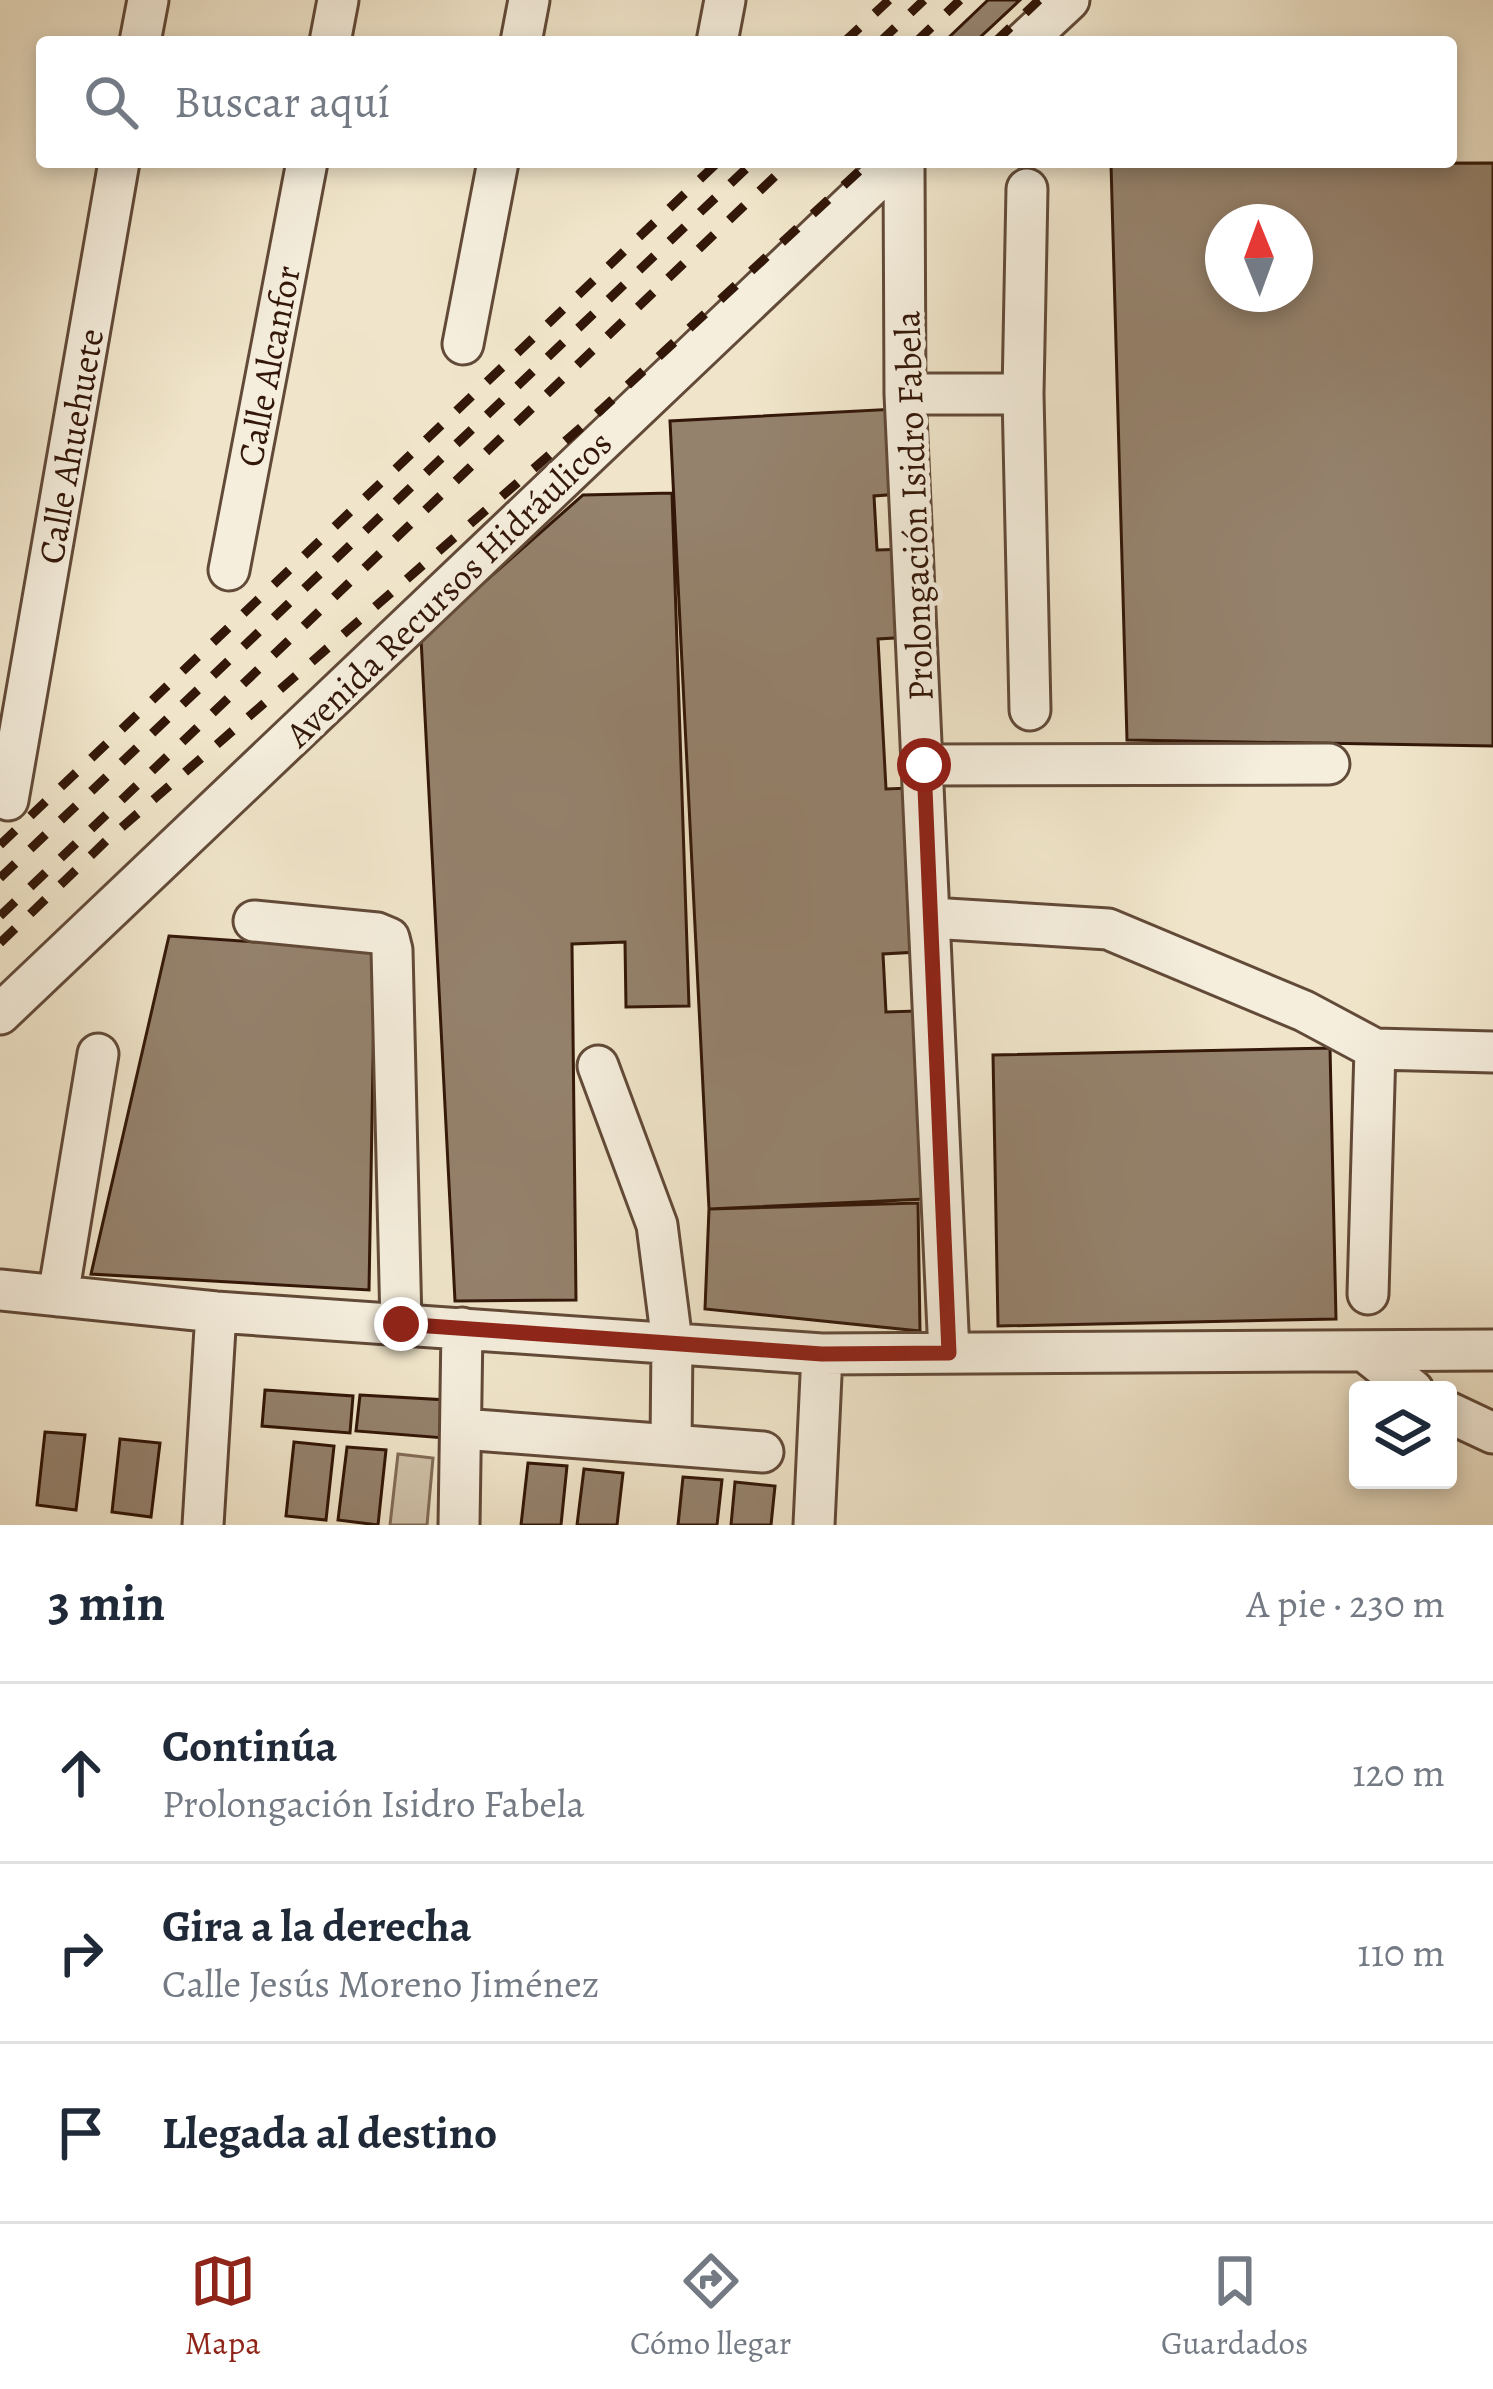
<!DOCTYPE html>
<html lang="es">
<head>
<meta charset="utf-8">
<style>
  body { margin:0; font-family:Alegreya,serif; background:#f2f2f3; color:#1f2937 }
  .controls { position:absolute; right:36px; bottom:36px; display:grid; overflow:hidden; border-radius:12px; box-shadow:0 6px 18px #0003 }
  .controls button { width:108px; height:108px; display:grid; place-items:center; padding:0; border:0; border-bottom:3px solid #e0e1e3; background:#fff; color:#1f2937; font:60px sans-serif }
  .compass { position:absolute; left:1205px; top:204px; width:108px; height:108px; border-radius:50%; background:#fff; box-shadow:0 6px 18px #0003; rotate:359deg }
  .stop { position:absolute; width:36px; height:36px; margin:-27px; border:9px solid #8f2418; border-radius:50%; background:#fff }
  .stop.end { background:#8f2418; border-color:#fff; box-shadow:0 3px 12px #0008 }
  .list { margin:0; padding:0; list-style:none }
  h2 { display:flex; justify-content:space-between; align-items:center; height:156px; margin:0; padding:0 48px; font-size:51px }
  h2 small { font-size:39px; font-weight:400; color:#747a83 }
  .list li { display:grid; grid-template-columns:78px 1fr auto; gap:36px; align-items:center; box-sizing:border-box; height:180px; padding:0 48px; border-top:3px solid #e0e1e3 }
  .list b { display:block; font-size:45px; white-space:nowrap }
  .list p { margin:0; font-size:39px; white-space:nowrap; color:#747a83 }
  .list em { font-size:39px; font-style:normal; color:#747a83 }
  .icon { flex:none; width:66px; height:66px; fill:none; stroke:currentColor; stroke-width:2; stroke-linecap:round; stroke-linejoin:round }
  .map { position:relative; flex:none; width:1493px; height:1525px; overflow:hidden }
  .search { position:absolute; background:#fff; box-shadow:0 6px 18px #0003; left:36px; right:36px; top:36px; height:132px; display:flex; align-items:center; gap:30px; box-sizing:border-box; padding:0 42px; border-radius:12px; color:#747a83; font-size:45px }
  .sheet { height:696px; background:#fff }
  nav { display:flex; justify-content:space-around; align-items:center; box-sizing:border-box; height:168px; border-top:3px solid #e0e1e3; background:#fff; font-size:33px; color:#747a83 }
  nav a { display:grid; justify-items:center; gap:6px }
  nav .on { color:#8f2418 }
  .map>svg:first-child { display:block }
</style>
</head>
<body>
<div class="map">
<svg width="1493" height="1525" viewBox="0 0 1493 1525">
  <rect width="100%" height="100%" fill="#f0e5ca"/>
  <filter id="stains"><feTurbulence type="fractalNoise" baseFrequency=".00167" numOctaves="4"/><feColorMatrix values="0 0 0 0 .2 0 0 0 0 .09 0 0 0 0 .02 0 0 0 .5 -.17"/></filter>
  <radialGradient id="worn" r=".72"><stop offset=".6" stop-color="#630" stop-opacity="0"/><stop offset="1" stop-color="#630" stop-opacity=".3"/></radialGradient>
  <!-- green -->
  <path fill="#d0c2a9" stroke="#826c58" stroke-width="3" d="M 398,1454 L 433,1458 L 427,1525 L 390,1525 Z"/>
  <!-- building -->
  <path fill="#95826d" stroke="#331708" stroke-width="3" fill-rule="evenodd" d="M 988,0 L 1020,0 L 975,42 L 944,42 Z
    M 1493,163 L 1493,746 L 1127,740 L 1111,164 ZM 1223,222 L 1295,222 L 1295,294 L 1223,294 Z
    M 896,409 L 900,494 L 874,496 L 877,550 L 907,549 L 912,637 L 878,639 L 886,789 L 910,788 L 918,952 L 883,954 L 886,1012 L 916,1011 L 925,1199 L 709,1209 L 670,421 Z
    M 672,493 L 689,1006 L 626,1007 L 625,942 L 572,944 L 576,1300 L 455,1301 L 421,638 L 583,495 Z
    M 169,936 L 375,950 L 369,1290 L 91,1274 Z
    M 1330,1048 L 1336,1319 L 998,1326 L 993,1055 Z
    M 918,1203 L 920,1331 L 705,1309 L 709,1209 Z
    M 265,1390 L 353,1396 L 350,1433 L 262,1426 Z
    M 360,1395 L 447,1400 L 444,1438 L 356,1431 Z
    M 45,1432 L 85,1435 L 76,1510 L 37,1505 Z
    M 120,1439 L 160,1443 L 151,1517 L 112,1512 Z
    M 294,1442 L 334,1446 L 326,1520 L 286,1516 Z
    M 347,1447 L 386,1450 L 378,1525 L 338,1520 Z
    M 528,1463 L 567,1466 L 561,1525 L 521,1525 Z
    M 584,1469 L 623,1473 L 617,1525 L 577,1525 Z
    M 683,1477 L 722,1480 L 717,1525 L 678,1525 Z
    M 735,1482 L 775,1486 L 771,1525 L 731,1525 Z"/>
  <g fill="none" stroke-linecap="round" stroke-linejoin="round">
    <defs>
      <path id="minor" d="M 140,42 L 148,0
        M 330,42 L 338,0
        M 521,42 L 529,0
        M 717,42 L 725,0
        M 1024,42 L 1069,0
        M 904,162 L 905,394 L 949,1353
        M 1027,189 L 1023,394 L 1030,710
        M 463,344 L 498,162
        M 905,394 L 1023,394
        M 229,570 L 307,162
        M 924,765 L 1329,764
        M 8,800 L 119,162
        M 931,918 L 1108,929 L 1304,1011 L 1375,1049 L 1368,1294
        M 254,921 L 377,933 L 389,938 L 392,950 L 401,1324
        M 0,1014 L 896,162
        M 1375,1049 L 1493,1052
        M 598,1066 L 657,1225 L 672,1342 L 671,1445
        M 0,1290 L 216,1312 L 822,1354 L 1493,1350
        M 58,1296 L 98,1054
        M 1364,1351 L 1413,1390
        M 1448,1412 L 1493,1433
        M 462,1429 L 763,1452
        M 203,1525 L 216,1312
        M 459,1525 L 462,1328
        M 814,1525 L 822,1354"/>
    </defs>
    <!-- minor casing -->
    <use href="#minor" stroke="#624a38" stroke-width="45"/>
    <!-- minor -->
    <use href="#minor" stroke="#f5eedd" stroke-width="39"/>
    <!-- rail -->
    <path stroke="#331708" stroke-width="9" stroke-dasharray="21 21" stroke-linecap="butt" d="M 844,42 L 889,0
      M 880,42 L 924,0
      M 916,42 L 960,0
      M 995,42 L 1039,0
      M 0,845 L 718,162
      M 0,878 L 753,162
      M 0,916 L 790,162
      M 0,943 L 106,841 L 601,410 L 869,162"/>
  </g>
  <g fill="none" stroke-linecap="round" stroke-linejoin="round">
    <!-- route -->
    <path stroke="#8f2418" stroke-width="15" d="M 401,1324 L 822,1354 L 949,1353 L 924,765"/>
  </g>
  <g text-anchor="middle" stroke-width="10" stroke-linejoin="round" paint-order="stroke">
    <!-- street labels -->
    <g font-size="36" fill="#331708" stroke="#f5eedd">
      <text transform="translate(268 366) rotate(-79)" y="13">Calle Alcanfor</text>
      <text transform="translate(70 446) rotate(-80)" y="13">Calle Ahuehuete</text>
      <text transform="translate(913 506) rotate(-92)" y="13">Prolongación Isidro Fabela</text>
      <text transform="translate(448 588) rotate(-44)" y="13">Avenida Recursos Hidráulicos</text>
    </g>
  </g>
  <rect width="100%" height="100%" filter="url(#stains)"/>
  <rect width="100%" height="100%" fill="url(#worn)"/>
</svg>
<div class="controls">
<button><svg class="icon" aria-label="layers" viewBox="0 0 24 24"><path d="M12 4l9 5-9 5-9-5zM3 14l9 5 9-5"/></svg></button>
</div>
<svg class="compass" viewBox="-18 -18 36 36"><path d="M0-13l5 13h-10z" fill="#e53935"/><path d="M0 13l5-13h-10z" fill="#747a83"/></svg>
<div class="stop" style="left:924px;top:765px"></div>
<div class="stop end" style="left:401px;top:1324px"></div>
<div class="search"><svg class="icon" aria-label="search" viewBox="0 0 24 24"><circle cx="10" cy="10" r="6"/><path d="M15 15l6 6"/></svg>Buscar aquí</div>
</div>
<section class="sheet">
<h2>3 min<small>A pie · 230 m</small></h2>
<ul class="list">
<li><svg class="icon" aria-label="ahead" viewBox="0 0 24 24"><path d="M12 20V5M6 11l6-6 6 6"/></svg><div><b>Continúa</b><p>Prolongación Isidro Fabela</p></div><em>120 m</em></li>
<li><svg class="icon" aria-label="right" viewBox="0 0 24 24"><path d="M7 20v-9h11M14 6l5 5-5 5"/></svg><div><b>Gira a la derecha</b><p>Calle Jesús Moreno Jiménez</p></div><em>110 m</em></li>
<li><svg class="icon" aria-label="arrive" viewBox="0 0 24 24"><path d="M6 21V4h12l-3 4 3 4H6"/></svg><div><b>Llegada al destino</b></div></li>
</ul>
</section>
<nav>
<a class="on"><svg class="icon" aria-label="map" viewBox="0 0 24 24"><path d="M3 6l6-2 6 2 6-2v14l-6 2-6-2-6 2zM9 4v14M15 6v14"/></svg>Mapa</a>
<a><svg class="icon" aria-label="directions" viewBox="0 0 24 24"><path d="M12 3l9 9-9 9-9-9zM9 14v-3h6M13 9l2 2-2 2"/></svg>Cómo llegar</a>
<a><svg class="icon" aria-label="saved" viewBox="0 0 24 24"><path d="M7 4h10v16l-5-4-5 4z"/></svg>Guardados</a>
</nav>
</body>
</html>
